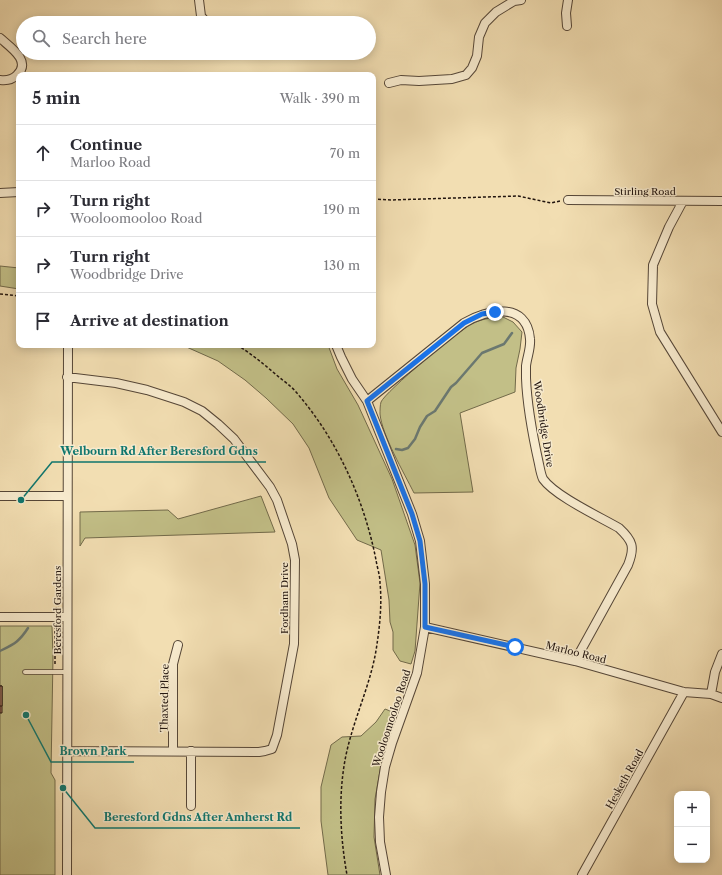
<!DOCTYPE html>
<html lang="en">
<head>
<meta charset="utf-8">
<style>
  body { margin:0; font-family:"Libre Caslon Text",serif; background:#f2f2f3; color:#2b2b33 }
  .controls { position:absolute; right:12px; bottom:12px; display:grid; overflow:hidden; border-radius:8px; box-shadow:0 2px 10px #0003 }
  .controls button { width:36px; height:36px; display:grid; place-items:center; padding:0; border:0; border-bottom:1px solid #e1e1e2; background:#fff; color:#2b2b33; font:20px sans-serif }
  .stop { position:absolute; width:12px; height:12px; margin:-9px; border:3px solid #1a73e8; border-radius:50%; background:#fff }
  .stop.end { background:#1a73e8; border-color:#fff; box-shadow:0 1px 4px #0008 }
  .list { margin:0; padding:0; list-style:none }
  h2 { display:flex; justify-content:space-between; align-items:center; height:52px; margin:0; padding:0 16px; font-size:17px }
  h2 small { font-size:13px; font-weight:400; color:#7c7c81 }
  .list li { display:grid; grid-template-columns:26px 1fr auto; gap:12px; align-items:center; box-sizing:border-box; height:56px; padding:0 16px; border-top:1px solid #e1e1e2 }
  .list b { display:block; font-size:15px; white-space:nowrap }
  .list p { margin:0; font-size:13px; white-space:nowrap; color:#7c7c81 }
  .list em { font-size:13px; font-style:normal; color:#7c7c81 }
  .icon { flex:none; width:22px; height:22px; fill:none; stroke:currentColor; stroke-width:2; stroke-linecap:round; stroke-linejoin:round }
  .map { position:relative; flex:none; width:722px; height:875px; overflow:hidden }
  .search { position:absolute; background:#fff; box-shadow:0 2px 10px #0003; left:16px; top:16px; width:360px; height:44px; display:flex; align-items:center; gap:10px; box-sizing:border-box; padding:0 14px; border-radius:22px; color:#7c7c81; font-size:15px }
  .panel { position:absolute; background:#fff; box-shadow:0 2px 10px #0003; left:16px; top:72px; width:360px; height:276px; border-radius:8px }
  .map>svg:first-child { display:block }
</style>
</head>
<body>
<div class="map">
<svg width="722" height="875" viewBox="0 0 722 875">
  <rect width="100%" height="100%" fill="#f2deb2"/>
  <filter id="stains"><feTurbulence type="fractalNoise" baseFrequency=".005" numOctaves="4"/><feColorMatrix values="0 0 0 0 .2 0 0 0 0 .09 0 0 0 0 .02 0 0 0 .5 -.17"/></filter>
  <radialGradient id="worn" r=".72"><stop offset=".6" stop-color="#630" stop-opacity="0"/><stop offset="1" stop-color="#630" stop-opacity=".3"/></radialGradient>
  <!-- green -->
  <path fill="#c2bf87" stroke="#726a4a" d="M 0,266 L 19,268 L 19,289 L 0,286 Z
    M 501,316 L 513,322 L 522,332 L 520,349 L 516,368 L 515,392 L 460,413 L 473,492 L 414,493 C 404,473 382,435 380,414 C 380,411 380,405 381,402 C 385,392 460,329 472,324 C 481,319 491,318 501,316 Z
    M 182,345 L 307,345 L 312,347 L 315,345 L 328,345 L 337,369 L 358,405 L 392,479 L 415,545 L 420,583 L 415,651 L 411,664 L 400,661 L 393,650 L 393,632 L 390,622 L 389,600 L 381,550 L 357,540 L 329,498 L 309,448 L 293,424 L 266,398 L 245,380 L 218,361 Z
    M 261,496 L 275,532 L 85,538 L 80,546 L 80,512 L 168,510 L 178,519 Z
    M 0,626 L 52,626 L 53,657 L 51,773 L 55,780 L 55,875 L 0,875 Z
    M 385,709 L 398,714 L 384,748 L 375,799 L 374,837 L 380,875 L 328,875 L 321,821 L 321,787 L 331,745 L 342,737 L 361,736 L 376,722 Z"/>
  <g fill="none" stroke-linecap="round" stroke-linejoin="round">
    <!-- stream -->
    <path stroke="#6b7870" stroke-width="2.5" d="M 396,449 L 402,450 L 408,448 L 415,439 L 420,427 L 427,416 L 435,411 L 451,387 L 456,383 L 482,353 L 504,344 L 512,333
      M 0,651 C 14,644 19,642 28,628"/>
    <defs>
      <path id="service" d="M 25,672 L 67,672"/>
      <path id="minor" d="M 199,0 L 201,16 L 207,23
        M 567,26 L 566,13 L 568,0
        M 0,38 C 10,47 32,61 17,75 C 12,80 7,81 0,80
        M 389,83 L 401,80 L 419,81 L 452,79 L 466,75 L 472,68 L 477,56 L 479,37 L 485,23 L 496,12 L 514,1 L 521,0
        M 0,193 L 19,192
        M 568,200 L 722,201
        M 683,201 L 669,227 L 653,265 L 652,304 L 660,332 L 722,432
        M 336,345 L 341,357 L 352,379 L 367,401 L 412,514 L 420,541 L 425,584 L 425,627 L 417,673 L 392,743 L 385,767 L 381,792 L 379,817 L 380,842 L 386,875
        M 67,377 L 116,383 L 147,390 L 184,402 L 202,411 L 218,424 L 234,439 L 270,487 L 277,500 L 292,544 L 295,560 L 294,644 L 277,735 L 272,749 L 265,751 L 259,752 L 68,751
        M 367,401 L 464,323 C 487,309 527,301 530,339 C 531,348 527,357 526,366 C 526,369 526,374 526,378 C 527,406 533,437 539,464 C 540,469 541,475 543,479 C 555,496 600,517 619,528 C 633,541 635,547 628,565 L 575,661
        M 0,496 L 67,496
        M 0,617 L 67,617
        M 425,627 L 575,661 L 684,692 L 711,694 L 722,698
        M 711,694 L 715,672 L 722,654
        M 173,751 L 173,664 L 178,645
        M 191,806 L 191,751
        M 67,875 L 68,345
        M 582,875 L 684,692"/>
    </defs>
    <!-- service casing -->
    <use href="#service" stroke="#554637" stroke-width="5.5"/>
    <!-- minor casing -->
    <use href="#minor" stroke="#554637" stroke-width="10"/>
    <!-- path -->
    <path stroke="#21140e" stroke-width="1.5" stroke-dasharray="3 2" stroke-linecap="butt" d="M 373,199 L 391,200 L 518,196 L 551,203 L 560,201
      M 0,294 L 19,296
      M 237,345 C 252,354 266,366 280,378 C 285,382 291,386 296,392 C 337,439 364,499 376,560 C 377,567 380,575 380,583 C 382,603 380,624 377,644 C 372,682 354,717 346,755 C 338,794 340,836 347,875
      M 55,610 L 59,604
      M 55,626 L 55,666"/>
    <!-- service -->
    <use href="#service" stroke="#f7eacd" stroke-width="4"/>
    <!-- minor -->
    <use href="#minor" stroke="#f7eacd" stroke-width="8"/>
  </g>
  <!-- wall -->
  <path fill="#bb8771" stroke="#21140e" d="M 0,686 L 2,686 L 2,713 L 0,713 Z"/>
  <!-- building -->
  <path fill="#d99d83" stroke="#21140e" d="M 0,686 L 2,686 L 2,706 L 0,706 Z"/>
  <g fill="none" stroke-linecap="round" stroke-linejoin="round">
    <!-- route -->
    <path stroke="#1a73e8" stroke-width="5" d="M 495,312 L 482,314 L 464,323 L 367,401 L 412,514 L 420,541 L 425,584 L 425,627 L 515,647"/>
  </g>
  <g text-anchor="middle" stroke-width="3" stroke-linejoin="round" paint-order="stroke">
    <!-- street labels -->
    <g font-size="10" fill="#21140e" stroke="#f7eacd">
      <text x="645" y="195">Stirling Road</text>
      <text transform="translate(544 424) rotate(81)" y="4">Woodbridge Drive</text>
      <text transform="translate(284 598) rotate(-90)" y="4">Fordham Drive</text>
      <text transform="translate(57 610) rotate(-90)" y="4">Beresford Gardens</text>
      <text transform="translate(576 652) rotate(14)" y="4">Marloo Road</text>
      <text transform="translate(164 698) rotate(-89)" y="4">Thaxted Place</text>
      <text transform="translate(391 718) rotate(-72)" y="4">Wooloomooloo Road</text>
      <text transform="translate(624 779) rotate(-61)" y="4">Hesketh Road</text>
    </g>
  </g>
  <!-- callouts -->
  <path fill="none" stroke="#0f766e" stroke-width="1.5" d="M21 500L52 462H266M26 715L51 762H134M63 788L95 828H300"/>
  <g fill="#0f766e" stroke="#f7eacd" stroke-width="1.5">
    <circle cx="21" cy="500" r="4"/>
    <circle cx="26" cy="715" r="4"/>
    <circle cx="63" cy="788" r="4"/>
  </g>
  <g font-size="11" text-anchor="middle" font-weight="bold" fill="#0f766e" stroke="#f7eacd" stroke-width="3" stroke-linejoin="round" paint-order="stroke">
    <text x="159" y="455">Welbourn Rd After Beresford Gdns</text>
    <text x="93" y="755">Brown Park</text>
    <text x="198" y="821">Beresford Gdns After Amherst Rd</text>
  </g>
  <rect width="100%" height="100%" filter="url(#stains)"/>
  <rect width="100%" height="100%" fill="url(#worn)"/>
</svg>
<div class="controls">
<button>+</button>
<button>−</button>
</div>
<div class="stop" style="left:515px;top:647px"></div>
<div class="stop end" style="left:495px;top:312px"></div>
<div class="search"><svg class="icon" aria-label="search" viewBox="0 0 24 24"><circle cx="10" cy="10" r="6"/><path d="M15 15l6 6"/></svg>Search here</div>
<section class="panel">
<h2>5 min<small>Walk · 390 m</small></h2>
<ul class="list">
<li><svg class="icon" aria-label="ahead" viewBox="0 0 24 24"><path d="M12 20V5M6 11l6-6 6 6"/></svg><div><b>Continue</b><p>Marloo Road</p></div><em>70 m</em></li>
<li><svg class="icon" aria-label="right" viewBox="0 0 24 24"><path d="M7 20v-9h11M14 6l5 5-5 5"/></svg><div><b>Turn right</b><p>Wooloomooloo Road</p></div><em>190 m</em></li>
<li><svg class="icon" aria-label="right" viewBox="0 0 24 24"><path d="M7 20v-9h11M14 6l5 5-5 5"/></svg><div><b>Turn right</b><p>Woodbridge Drive</p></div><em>130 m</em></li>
<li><svg class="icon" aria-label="arrive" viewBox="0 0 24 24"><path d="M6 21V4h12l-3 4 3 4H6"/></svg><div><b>Arrive at destination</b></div></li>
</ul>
</section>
</div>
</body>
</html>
